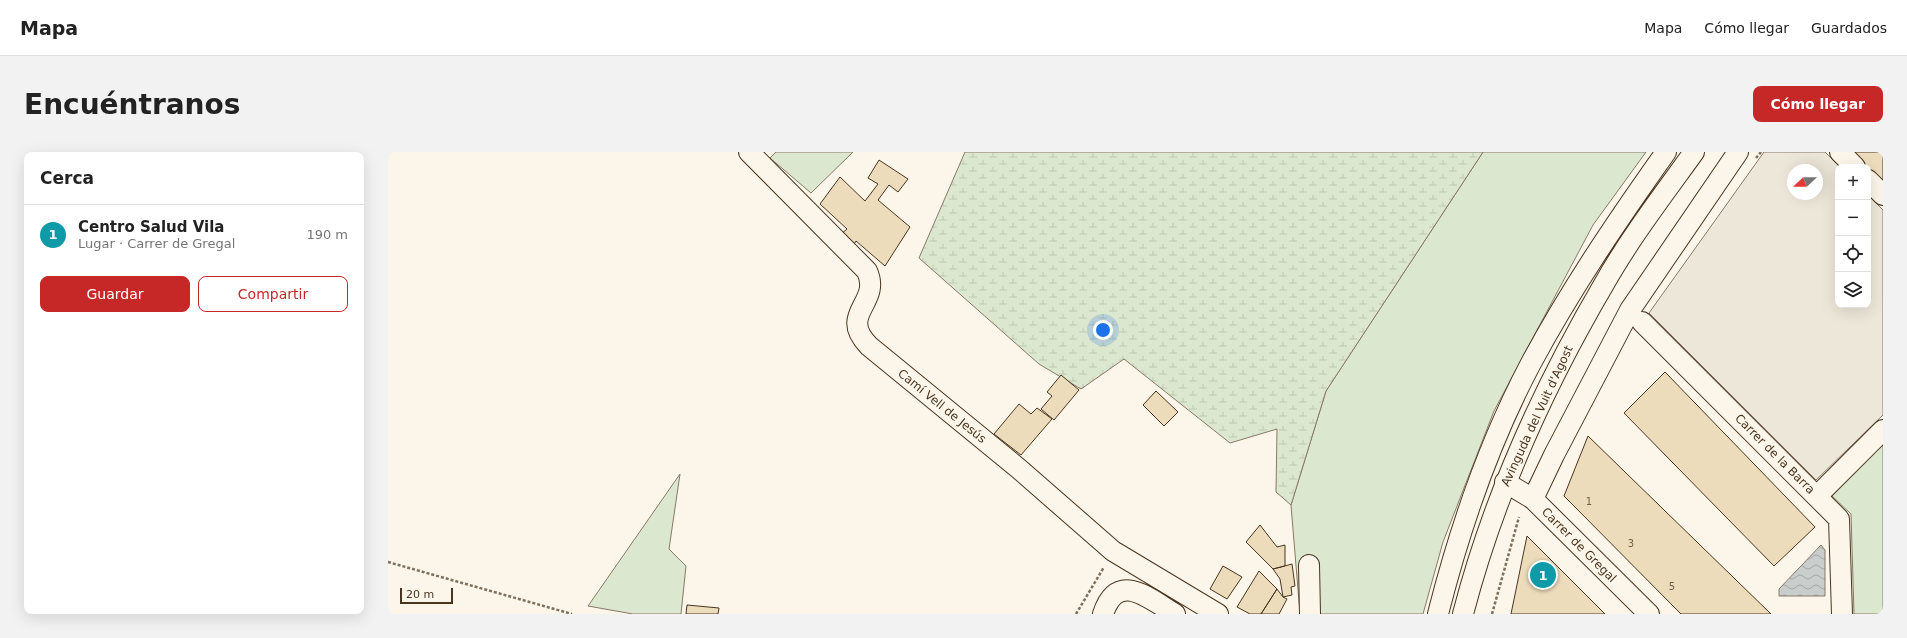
<!DOCTYPE html>
<html lang="es">
<head>
<meta charset="utf-8">
<style>
  body { margin:0; font-family:"DejaVu Sans",sans-serif; background:#f2f2f2; color:#222 }
  .controls { position:absolute; right:12px; top:12px; display:grid; overflow:hidden; border-radius:8px; box-shadow:0 4px 16px #0002 }
  .controls button { width:36px; height:36px; display:grid; place-items:center; padding:0; border:0; border-bottom:1px solid #e0e0e0; background:#fff; color:#222; font:20px sans-serif }
  .compass { position:absolute; left:1399px; top:12px; width:36px; height:36px; border-radius:50%; background:#fff; box-shadow:0 4px 16px #0002; rotate:248deg }
  .scale { position:absolute; left:12px; bottom:10px; width:53px; box-sizing:border-box; padding-left:4px; border:2px solid #4a3520; border-top:0; font-size:11px; line-height:14px; white-space:nowrap; color:#4a3520; -webkit-text-stroke:3px #fbf6e9; paint-order:stroke }
  .you { position:absolute; left:715px; top:178px; width:14px; height:14px; margin:-10px; border:3px solid #fff; border-radius:50%; background:#1a73e8; box-shadow:0 0 0 6px #1a73e833 }
  .badge { display:grid; place-items:center; width:26px; height:26px; border-radius:50%; background:#c62828; color:#fff; font-size:13px; font-weight:700 }
  .pin { position:absolute; translate:-50% -50%; border:2px solid #fff; box-shadow:0 1px 4px #0006 }
  .list { margin:0; padding:0; list-style:none }
  h2 { display:flex; justify-content:space-between; align-items:center; height:52px; margin:0; padding:0 16px; font-size:17px }
  h2 small { font-size:13px; font-weight:400; color:#767676 }
  .list li { display:grid; grid-template-columns:26px 1fr auto; gap:12px; align-items:center; box-sizing:border-box; height:60px; padding:0 16px; border-top:1px solid #e0e0e0 }
  .list b { display:block; font-size:15px; white-space:nowrap }
  .list p { margin:0; font-size:13px; white-space:nowrap; color:#767676 }
  .list em { font-size:13px; font-style:normal; color:#767676 }
  .actions { display:flex; gap:8px; padding:12px 16px }
  .actions a { flex:1; padding:9px 0; border:1px solid #c62828; border-radius:8px; text-align:center; font-size:14px; color:#c62828 }
  .actions .main { background:#c62828; color:#fff }
  .icon { flex:none; width:22px; height:22px; fill:none; stroke:currentColor; stroke-width:2; stroke-linecap:round; stroke-linejoin:round }
  .map { position:relative; flex:none; width:1495px; height:462px; overflow:hidden; border-radius:8px }
  header { display:flex; align-items:center; gap:24px; box-sizing:border-box; height:56px; padding:0 20px; background:#fff; border-bottom:1px solid #e0e0e0 }
  header strong { font-size:19px }
  nav { display:flex; gap:22px; margin-inline-start:auto; font-size:14px }
  .intro { display:flex; align-items:center; justify-content:space-between; box-sizing:border-box; height:96px; padding:0 24px }
  h1 { margin:0; font-size:28px }
  .button { padding:10px 18px; border-radius:8px; background:#c62828; color:#fff; font-size:14px; font-weight:700 }
  main { display:flex; gap:24px; padding:0 24px }
  aside { flex:1; background:#fff; border-radius:8px; box-shadow:0 4px 16px #0002 }
  .map>svg:first-child { display:block }
</style>
</head>
<body>
<header>
<strong>Mapa</strong>
<nav><a>Mapa</a><a>Cómo llegar</a><a>Guardados</a></nav>
</header>
<div class="intro"><h1>Encuéntranos</h1><a class="button">Cómo llegar</a></div>
<main>
<aside>
<h2>Cerca<small></small></h2>
<ul class="list">
<li><span class="badge" style="background:#0f9aa8">1</span><div><b>Centro Salud Vila</b><p>Lugar · Carrer de Gregal</p></div><em>190 m</em></li>
</ul>
<div class="actions"><a class="main">Guardar</a><a>Compartir</a></div>
</aside>
<div class="map">
<svg width="1495" height="462" viewBox="0 0 1495 462">
  <defs>
    <pattern id="wetland-marsh" width="20" height="14" patternUnits="userSpaceOnUse"><rect width="20" height="14" fill="#dce7d0"/><path d="M1 5h8M5 5V1M11 12h8M15 12V8" fill="none" stroke="#bec7b2"/></pattern>
    <pattern id="water-waves" width="16" height="10" patternUnits="userSpaceOnUse"><rect width="16" height="10" fill="#c9cecd"/><path d="M0 5q4-4 8 0t8 0" fill="none" stroke="#a5a8a6"/></pattern>
  </defs>
  <rect width="100%" height="100%" fill="#fbf6e9"/>
  <!-- green -->
  <path fill="#dce7d0" stroke="#887966" d="M 388,0 L 465,0 L 423,41 L 382,6 Z
    M 1095,0 L 1258,0 L 1205,73 L 1106,259 L 1055,390 L 1035,462 L 912,462 L 903,353 L 938,239 Z
    M 1495,288 L 1495,462 L 1466,462 L 1463,362 L 1444,344 Z
    M 292,322 L 281,397 L 298,414 L 293,462 L 245,462 L 200,454 Z"/>
  <!-- wetland -->
  <path fill="url(#wetland-marsh)" stroke="#887966" d="M 577,0 L 1095,0 L 938,239 L 903,353 L 888,340 L 889,277 L 842,291 L 736,207 L 693,237 L 651,212 L 531,106 Z"/>
  <!-- parking -->
  <path fill="#ede7d9" stroke="#887966" fill-rule="evenodd" d="M 1376,0 L 1437,0 L 1452,15 L 1450,15 L 1450,153 L 1480,153 L 1480,43 L 1495,58 L 1495,263 L 1428,328 L 1261,161 ZM 1405,18 L 1429,18 L 1429,42 L 1405,42 Z"/>
  <!-- water -->
  <path fill="url(#water-waves)" stroke="#887966" d="M 1433,393 L 1437,398 L 1437,444 L 1391,444 L 1391,437 Z"/>
  <!-- building -->
  <path fill="#ecdcbc" stroke="#4a3520" d="M 1461,0 L 1495,0 L 1495,33 L 1480,19 L 1480,15 L 1476,15 Z
    M 491,8 L 520,27 L 510,40 L 501,33 L 490,48 L 522,75 L 497,114 L 468,89 L 465,94 L 452,83 L 459,77 L 432,52 L 452,25 L 477,49 L 490,32 L 480,26 Z
    M 1277,220 L 1427,375 L 1386,414 L 1236,261 Z
    M 673,223 L 691,238 L 666,268 L 653,257 L 664,244 L 659,240 Z
    M 768,239 L 790,260 L 776,274 L 755,253 Z
    M 631,252 L 643,262 L 649,256 L 664,267 L 633,303 L 606,282 Z
    M 1200,284 L 1383,462 L 1293,462 L 1176,344 Z
    M 872,373 L 889,395 L 897,393 L 897,414 L 885,417 L 858,390 Z
    M 1139,384 L 1217,462 L 1123,462 Z
    M 904,412 L 907,434 L 903,435 L 904,443 L 895,445 L 892,427 L 885,417 Z
    M 835,414 L 854,425 L 839,447 L 822,437 Z
    M 871,419 L 889,437 L 873,462 L 862,462 L 849,455 Z
    M 889,437 L 895,445 L 899,447 L 891,462 L 873,462 Z
    M 299,453 L 331,456 L 330,462 L 298,462 Z"/>
  <g fill="none" stroke-linecap="round" stroke-linejoin="round">
    <defs>
      <path id="minor" d="M 361,0 L 479,119 C 494,152 449,161 481,194 L 630,316 L 725,399 L 830,462
        M 1452,0 L 1467,15
        M 1480,28 L 1495,43
        M 1254,170 L 1451,367 L 1454,462
        M 1117,330 L 1145,347 L 1261,462
        M 1429,344 L 1495,278
        M 1145,347 L 1166,303 L 1242,158 L 1350,0
        M 921,413 L 922,462
        M 715,462 C 730,418 760,446 787,462
        M 1050,462 C 1071,379 1102,289 1142,213 C 1182,138 1229,69 1278,0
        M 1075,462 C 1105,346 1155,236 1216,132 C 1242,86 1275,43 1306,0"/>
    </defs>
    <!-- minor casing -->
    <use href="#minor" stroke="#4a3520" stroke-width="22"/>
    <!-- path -->
    <path stroke="#7f6f5c" stroke-width="2.5" stroke-dasharray="3 2" stroke-linecap="butt" d="M 1368,6 L 1373,0
      M 0,410 L 184,462
      M 688,462 L 716,415
      M 1104,462 L 1131,365"/>
    <!-- minor -->
    <use href="#minor" stroke="#fbf6e9" stroke-width="20"/>
  </g>
  <g text-anchor="middle" stroke-width="3" stroke-linejoin="round" paint-order="stroke">
    <!-- number labels -->
    <g font-size="10" fill="#725f47">
      <text x="1201" y="353">1</text>
      <text x="1243" y="395">3</text>
      <text x="1284" y="438">5</text>
    </g>
    <!-- street labels -->
    <g font-size="12" fill="#4a3520" stroke="#fbf6e9">
      <text transform="translate(554 254) rotate(39)" y="4">Camí Vell de Jesús</text>
      <text transform="translate(1149 264) rotate(-65)" y="4">Avinguda del Vuit d'Agost</text>
      <text transform="translate(1387 302) rotate(45)" y="4">Carrer de la Barra</text>
      <text transform="translate(1191 393) rotate(45)" y="4">Carrer de Gregal</text>
    </g>
  </g>
</svg>
<div class="controls">
<button>+</button>
<button>−</button>
<button><svg class="icon" aria-label="locate" viewBox="0 0 24 24"><circle cx="12" cy="12" r="6"/><path d="M12 2v4M12 18v4M2 12h4M18 12h4"/></svg></button>
<button><svg class="icon" aria-label="layers" viewBox="0 0 24 24"><path d="M12 4l9 5-9 5-9-5zM3 14l9 5 9-5"/></svg></button>
</div>
<svg class="compass" viewBox="-18 -18 36 36"><path d="M0-13l5 13h-10z" fill="#e53935"/><path d="M0 13l5-13h-10z" fill="#767676"/></svg>
<div class="scale">20 m</div>
<div class="you"></div>
<div class="pin badge" style="left:1155px;top:423px;background:#0f9aa8">1</div>
</div>
</main>
</body>
</html>
